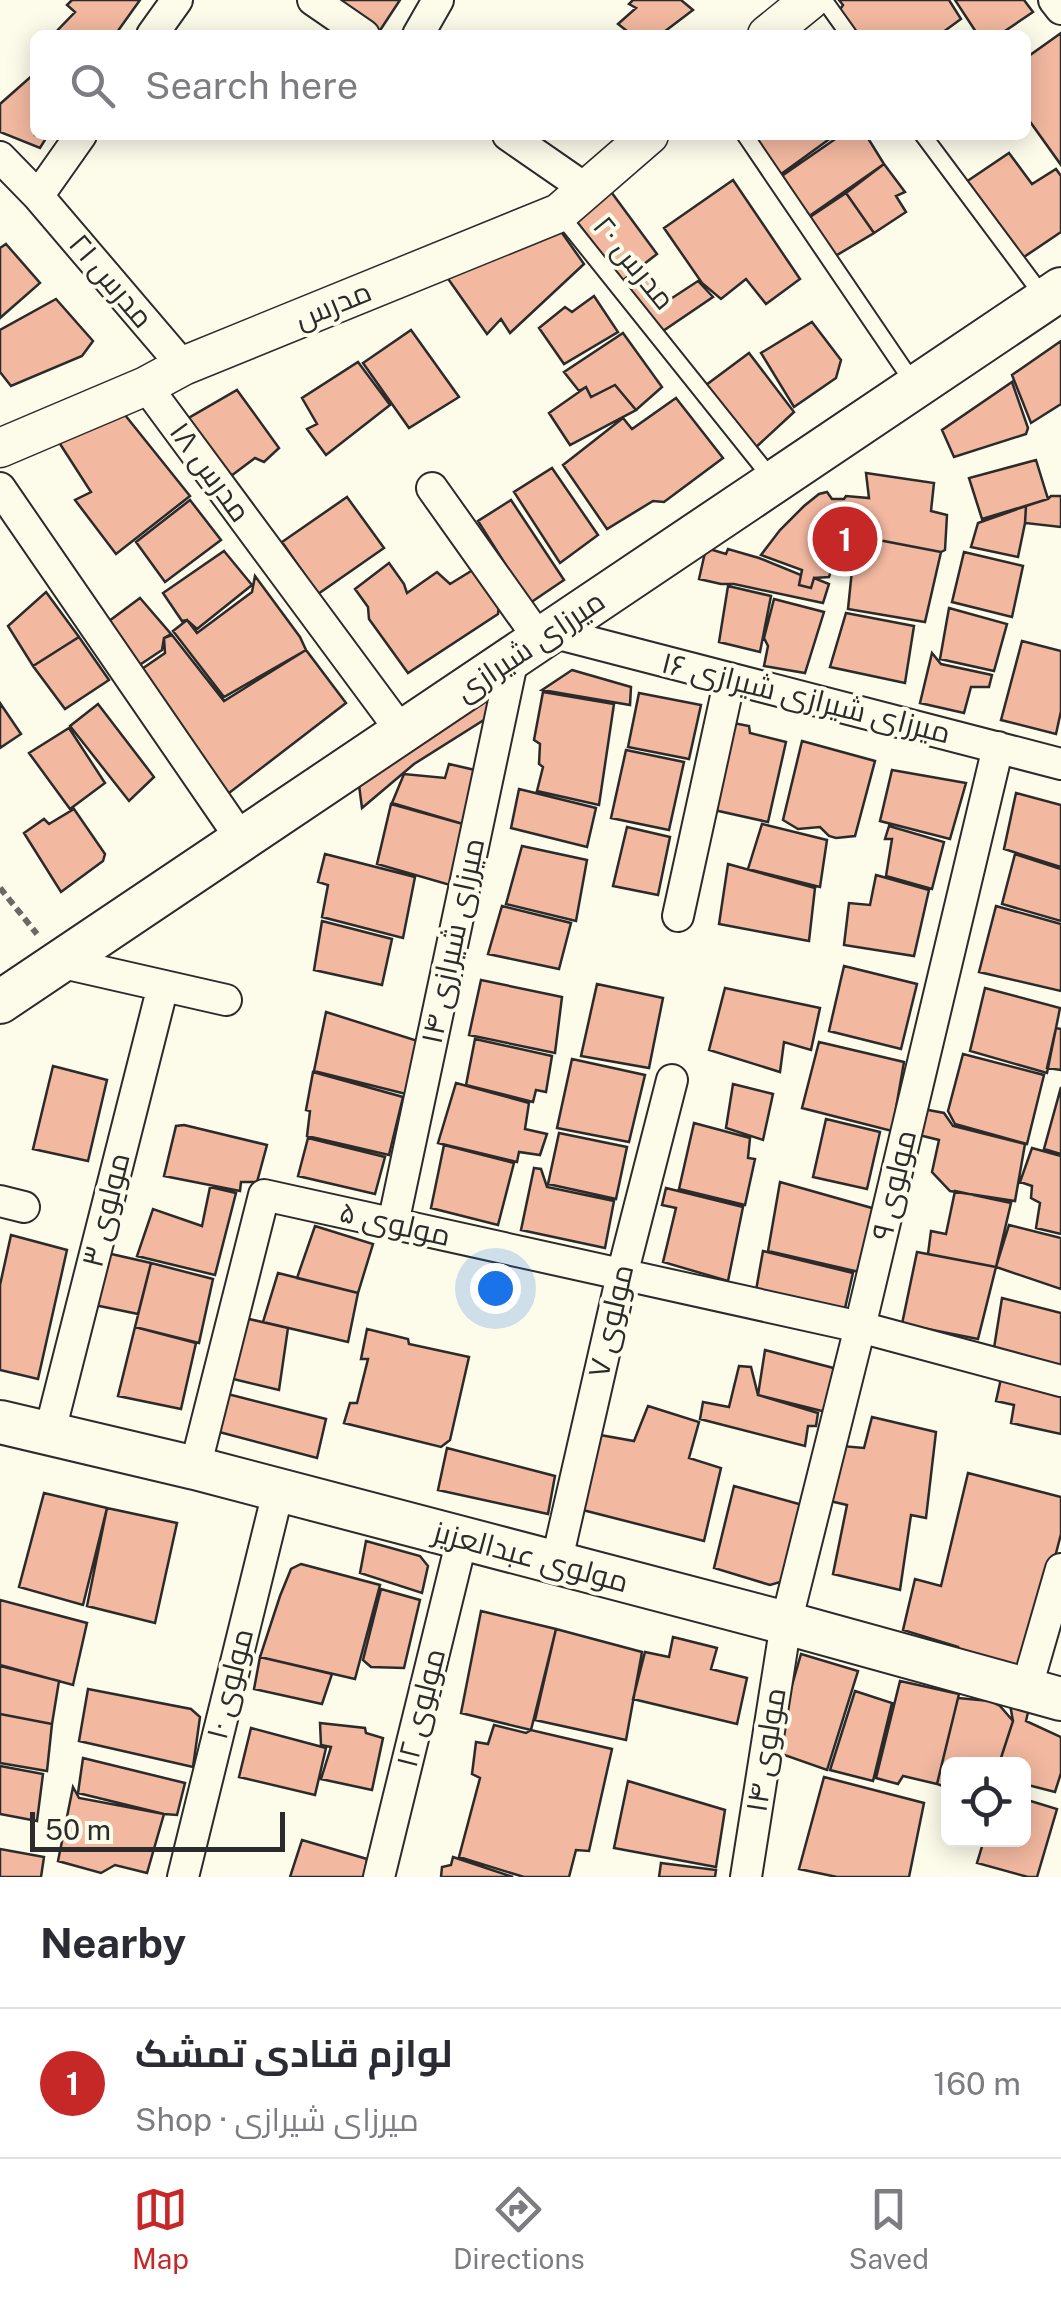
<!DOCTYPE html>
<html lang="en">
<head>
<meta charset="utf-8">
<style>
  body { margin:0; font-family:"Public Sans",Cairo,sans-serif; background:#f7f7f7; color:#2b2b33 }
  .controls { position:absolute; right:30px; bottom:30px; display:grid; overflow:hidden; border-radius:15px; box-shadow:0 5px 25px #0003 }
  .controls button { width:90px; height:90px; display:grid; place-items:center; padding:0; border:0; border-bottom:2px solid #e1e1e2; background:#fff; color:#2b2b33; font:50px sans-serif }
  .scale { position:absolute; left:30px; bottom:25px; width:255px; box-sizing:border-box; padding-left:10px; border:5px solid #2b2b2b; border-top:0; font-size:28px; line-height:35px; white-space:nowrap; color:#2b2b2b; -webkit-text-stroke:8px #fdfbea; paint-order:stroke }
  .you { position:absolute; left:495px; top:1288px; width:35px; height:35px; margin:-25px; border:8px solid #fff; border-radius:50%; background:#1a73e8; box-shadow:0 0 0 15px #1a73e833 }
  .badge { display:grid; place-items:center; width:65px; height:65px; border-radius:50%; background:#c62828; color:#fff; font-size:32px; font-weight:700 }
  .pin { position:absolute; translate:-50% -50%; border:5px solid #fff; box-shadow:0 2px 10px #0006 }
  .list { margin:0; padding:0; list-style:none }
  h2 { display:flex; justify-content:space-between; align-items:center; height:130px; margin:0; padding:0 40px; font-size:42px }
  h2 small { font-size:32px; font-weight:400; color:#7c7c81 }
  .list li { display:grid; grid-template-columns:65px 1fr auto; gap:30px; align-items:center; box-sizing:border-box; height:150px; padding:0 40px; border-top:2px solid #e1e1e2 }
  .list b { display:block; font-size:38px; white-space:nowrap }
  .list p { margin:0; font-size:32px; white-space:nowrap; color:#7c7c81 }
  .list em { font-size:32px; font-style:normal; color:#7c7c81 }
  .icon { flex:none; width:55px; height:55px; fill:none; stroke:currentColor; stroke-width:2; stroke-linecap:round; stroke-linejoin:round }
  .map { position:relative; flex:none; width:1061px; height:1877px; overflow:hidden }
  .search { position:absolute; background:#fff; box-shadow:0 5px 25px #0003; left:30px; right:30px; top:30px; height:110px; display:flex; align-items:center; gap:25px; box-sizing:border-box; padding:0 35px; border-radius:15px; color:#7c7c81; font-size:38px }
  .sheet { height:280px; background:#fff }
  nav { display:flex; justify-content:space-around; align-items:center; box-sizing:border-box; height:140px; border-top:2px solid #e1e1e2; background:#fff; font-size:28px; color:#7c7c81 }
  nav a { display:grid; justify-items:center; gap:5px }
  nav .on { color:#c62828 }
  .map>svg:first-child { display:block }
</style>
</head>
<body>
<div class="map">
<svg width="1061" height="1877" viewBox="0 0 1061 1877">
  <rect width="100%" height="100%" fill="#fdfbea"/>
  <!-- building -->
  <path fill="#f2b8a0" stroke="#2b2b2b" stroke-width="2.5" d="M 72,0 L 140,0 L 115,35 L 53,35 L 75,12 L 67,5 Z
    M 326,0 L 400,0 L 377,35 Z
    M 633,0 L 681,0 L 693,10 L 660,35 L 632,35 L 618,24 L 636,8 L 629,4 Z
    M 839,0 L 949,0 L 961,19 L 939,35 L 853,35 L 837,14 L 843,5 Z
    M 955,0 L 1024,0 L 1033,12 L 999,35 L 978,35 Z
    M 1061,33 L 1061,165 L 1026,116 L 1026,58 Z
    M 35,73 L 35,135 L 48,135 L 40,148 L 0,132 L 0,104 Z
    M 749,135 L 835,135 L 777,177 Z
    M 841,135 L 866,135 L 884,164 L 805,219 L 776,180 Z
    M 1009,153 L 1032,184 L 1056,169 L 1061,176 L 1061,232 L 1021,259 L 963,184 Z
    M 884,164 L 905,192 L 896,196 L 906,212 L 874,233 L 846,193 Z
    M 733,180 L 800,279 L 766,304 L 746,279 L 721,299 L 702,283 L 664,228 Z
    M 609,189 L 657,254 L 622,281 L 571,214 Z
    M 846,193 L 874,233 L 832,258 L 807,219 Z
    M 555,223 L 584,264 L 510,333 L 501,319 L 487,334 L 444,273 Z
    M 6,244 L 40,283 L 0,318 L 0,248 Z
    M 639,268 L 669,300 L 698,281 L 713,297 L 660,333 L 622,281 Z
    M 594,296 L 618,332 L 564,364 L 539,328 L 565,307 L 572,312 Z
    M 56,299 L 93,341 L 82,356 L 11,386 L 0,372 L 0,330 Z
    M 812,322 L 841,360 L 836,378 L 794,407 L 761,353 Z
    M 411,330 L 459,397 L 409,428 L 363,363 Z
    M 623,333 L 662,387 L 636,410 L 615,385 L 591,397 L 586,387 L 579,391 L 564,372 Z
    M 1061,341 L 1061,404 L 1031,423 L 1012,375 Z
    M 749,353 L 794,412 L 753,450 L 702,388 Z
    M 358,362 L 390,405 L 326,455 L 307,429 L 317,424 L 302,398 Z
    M 1012,382 L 1028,428 L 1026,434 L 954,457 L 942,430 Z
    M 615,385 L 636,410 L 570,445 L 549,413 L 586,387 L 591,397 Z
    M 237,390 L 279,448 L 264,462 L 255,458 L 223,482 L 180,423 Z
    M 676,398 L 723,458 L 664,502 L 653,501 L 607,529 L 563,465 L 623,418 L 632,429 Z
    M 125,415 L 190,496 L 116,554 L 75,500 L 91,492 L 53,433 Z
    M 1036,460 L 1048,499 L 982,519 L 969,478 Z
    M 552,468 L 598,535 L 560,563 L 514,492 Z
    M 866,473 L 934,483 L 931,511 L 947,515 L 945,550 L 941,552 L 868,538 L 864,560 L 835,559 L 829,577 L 814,578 L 811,588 L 799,585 L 802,570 L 761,555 L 780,530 L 804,506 L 819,494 L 827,492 L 832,499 L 844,499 L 846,496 L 869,498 Z
    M 1051,496 L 1061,496 L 1061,527 L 1025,523 L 1026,506 L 1048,499 Z
    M 347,497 L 384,548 L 318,594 L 282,542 Z
    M 190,500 L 221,540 L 165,582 L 136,542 Z
    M 511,500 L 564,580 L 530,603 L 478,521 Z
    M 1026,506 L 1025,523 L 1018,557 L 971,547 L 978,523 Z
    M 868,538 L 941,552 L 925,622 L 848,609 L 853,560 L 864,560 Z
    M 706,548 L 726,554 L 728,549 L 759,558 L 801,575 L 799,585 L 811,588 L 814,578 L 829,584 L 823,603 L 734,584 L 721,584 L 699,579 Z
    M 224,551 L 252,585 L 197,629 L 187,620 L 182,621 L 163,593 Z
    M 964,552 L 1023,566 L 1012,617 L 952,602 Z
    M 389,563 L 404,584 L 407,593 L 437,572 L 450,584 L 481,565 L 500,596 L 498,614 L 408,673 L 369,619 L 368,607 L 355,589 Z
    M 255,576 L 300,637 L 306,650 L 224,697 L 173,631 L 187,620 L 197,633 L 252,592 Z
    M 728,586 L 771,596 L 760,652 L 719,642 Z
    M 46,592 L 79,637 L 33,666 L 8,626 Z
    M 140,598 L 171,634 L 164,638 L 162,650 L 132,670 L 101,627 Z
    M 774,599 L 824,612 L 805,673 L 764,666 L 768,646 L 764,638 Z
    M 949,608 L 1007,624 L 994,671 L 940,659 Z
    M 846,613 L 914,626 L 905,683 L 830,667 Z
    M 172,635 L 224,701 L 306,650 L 346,703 L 216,803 L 133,675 L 165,653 L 164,638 Z
    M 79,637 L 109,680 L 65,709 L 33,666 Z
    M 1022,641 L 1061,651 L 1061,711 L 1056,734 L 1001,720 Z
    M 932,653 L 941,664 L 992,675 L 989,687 L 971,687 L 964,713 L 920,703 Z
    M 572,670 L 631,687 L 630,705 L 542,690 Z
    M 492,677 L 487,718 L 414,764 L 362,808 L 357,770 Z
    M 543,692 L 614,704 L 599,805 L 537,791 L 543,767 L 539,764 L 540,744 L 534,740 Z
    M 639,693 L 701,705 L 689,759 L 628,747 Z
    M 0,703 L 21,734 L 0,748 Z
    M 98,704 L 154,777 L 129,801 L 70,726 Z
    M 723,721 L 749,726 L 750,733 L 786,742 L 768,822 L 705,808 Z
    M 69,728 L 105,783 L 70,809 L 29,753 Z
    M 802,741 L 875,761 L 855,836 L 836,838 L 829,836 L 820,827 L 798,829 L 783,820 Z
    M 626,750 L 684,762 L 669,830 L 611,818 Z
    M 449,764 L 475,770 L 463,824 L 392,803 L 404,774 L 445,778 Z
    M 892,770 L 966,783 L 950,839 L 880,821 Z
    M 519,789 L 596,808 L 587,847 L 511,828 Z
    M 1016,793 L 1061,805 L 1061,867 L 1004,849 Z
    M 391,804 L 463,824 L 450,885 L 377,864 Z
    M 74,809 L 105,854 L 103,861 L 61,892 L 24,833 L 44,819 L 49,824 Z
    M 762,824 L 827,840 L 820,887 L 748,869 Z
    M 889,826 L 944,842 L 932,889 L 886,876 L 892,839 L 885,839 Z
    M 627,827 L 670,837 L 658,895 L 613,886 Z
    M 522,846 L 587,860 L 576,921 L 506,904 Z
    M 325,854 L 415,877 L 403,938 L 322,917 L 328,885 L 318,882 Z
    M 1015,854 L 1061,869 L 1061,921 L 1002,904 Z
    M 728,864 L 815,888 L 809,941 L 719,924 Z
    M 876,875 L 929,890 L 914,956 L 844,945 L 849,903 L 870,905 Z
    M 502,906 L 571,923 L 559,969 L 488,954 Z
    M 996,906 L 1061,924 L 1061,991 L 979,972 Z
    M 322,921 L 392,939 L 382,985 L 314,970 Z
    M 844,966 L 917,984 L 901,1049 L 829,1031 Z
    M 481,980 L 562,997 L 555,1053 L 469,1035 Z
    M 597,984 L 663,998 L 649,1068 L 581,1056 Z
    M 725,988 L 820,1008 L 811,1050 L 784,1042 L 780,1072 L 709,1050 Z
    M 985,988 L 1060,1008 L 1047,1073 L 970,1051 Z
    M 326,1012 L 421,1042 L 406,1094 L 314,1071 Z
    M 1056,1028 L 1061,1029 L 1061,1070 L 1047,1068 Z
    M 475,1039 L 552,1056 L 546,1092 L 536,1090 L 533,1102 L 466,1085 Z
    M 819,1042 L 904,1062 L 892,1131 L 802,1108 Z
    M 963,1054 L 1044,1075 L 1027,1144 L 955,1124 L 948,1111 Z
    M 572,1059 L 645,1075 L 629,1142 L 557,1128 Z
    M 53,1066 L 107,1080 L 88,1161 L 33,1149 Z
    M 313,1072 L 403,1097 L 389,1155 L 307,1136 L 310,1111 L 306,1110 Z
    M 456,1083 L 529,1103 L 525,1129 L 547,1134 L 540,1155 L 519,1152 L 517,1162 L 438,1143 Z
    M 733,1084 L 773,1094 L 763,1140 L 726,1128 Z
    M 1061,1087 L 1061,1154 L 1044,1149 Z
    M 923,1109 L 944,1113 L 953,1126 L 1025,1144 L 1015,1201 L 950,1191 L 932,1172 L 939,1140 L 919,1135 Z
    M 826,1119 L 880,1132 L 867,1189 L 813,1177 Z
    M 694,1123 L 750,1138 L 748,1158 L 755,1159 L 745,1205 L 679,1189 Z
    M 184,1125 L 267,1145 L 257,1182 L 241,1182 L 240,1191 L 164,1176 L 176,1126 Z
    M 559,1133 L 627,1147 L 616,1199 L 548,1184 Z
    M 308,1138 L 385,1157 L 375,1194 L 298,1176 Z
    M 444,1145 L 514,1163 L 498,1225 L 431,1208 Z
    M 1032,1148 L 1061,1156 L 1061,1234 L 1036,1228 L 1040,1203 L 1031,1198 L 1032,1186 L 1020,1182 Z
    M 534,1168 L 541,1169 L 547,1187 L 614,1201 L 605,1248 L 521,1230 Z
    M 780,1182 L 879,1210 L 868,1274 L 768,1251 Z
    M 210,1187 L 236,1193 L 215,1275 L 137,1256 L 153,1209 L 202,1226 Z
    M 666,1188 L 743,1207 L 728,1281 L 663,1262 L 676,1208 L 662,1205 Z
    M 955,1191 L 1011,1203 L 996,1267 L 928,1254 L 931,1231 L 946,1234 Z
    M 1009,1225 L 1061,1238 L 1061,1289 L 996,1267 Z
    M 315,1226 L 373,1244 L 358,1293 L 297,1278 Z
    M 11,1235 L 67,1250 L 38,1379 L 0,1370 L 0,1285 Z
    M 98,1251 L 151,1263 L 138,1314 L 85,1303 Z
    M 763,1251 L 853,1273 L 843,1317 L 755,1296 Z
    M 917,1252 L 996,1267 L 978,1339 L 902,1324 Z
    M 151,1263 L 213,1279 L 199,1343 L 135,1327 Z
    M 278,1273 L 358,1293 L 348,1342 L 263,1322 Z
    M 1002,1298 L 1061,1313 L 1061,1365 L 994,1348 Z
    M 236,1316 L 288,1328 L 279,1390 L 221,1376 Z
    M 135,1327 L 196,1343 L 181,1409 L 118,1396 Z
    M 367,1329 L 408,1339 L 409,1344 L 469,1357 L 450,1440 L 441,1447 L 344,1423 L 350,1403 L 357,1403 L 368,1359 L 361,1359 Z
    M 765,1350 L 841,1370 L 830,1413 L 758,1395 Z
    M 1004,1365 L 1061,1385 L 1061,1434 L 1011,1423 L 1014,1405 L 996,1401 Z
    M 739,1366 L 751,1367 L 758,1395 L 818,1413 L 816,1426 L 808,1426 L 805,1446 L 700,1419 L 703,1402 L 729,1407 Z
    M 216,1391 L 326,1419 L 317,1458 L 208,1429 Z
    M 648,1406 L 699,1422 L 689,1458 L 721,1468 L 704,1541 L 571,1507 L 589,1433 L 634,1441 Z
    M 872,1417 L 936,1432 L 926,1518 L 911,1515 L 900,1590 L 833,1574 L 847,1505 L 817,1498 L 830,1445 L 864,1448 Z
    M 447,1448 L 555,1476 L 548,1514 L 438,1490 Z
    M 968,1473 L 1061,1497 L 1061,1534 L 1025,1672 L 957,1657 L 958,1647 L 903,1630 L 915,1579 L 941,1586 Z
    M 734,1486 L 806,1506 L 787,1580 L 770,1585 L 714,1568 Z
    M 44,1493 L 107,1508 L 83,1605 L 19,1587 Z
    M 107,1508 L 177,1523 L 155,1623 L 87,1606 Z
    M 366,1541 L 420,1556 L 428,1566 L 422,1593 L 360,1573 Z
    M 301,1564 L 380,1585 L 355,1679 L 260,1657 L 280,1596 L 291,1569 Z
    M 381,1589 L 420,1600 L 404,1668 L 371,1667 L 363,1660 Z
    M 0,1600 L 87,1623 L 73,1685 L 0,1665 Z
    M 481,1611 L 556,1629 L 531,1730 L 461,1713 Z
    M 556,1629 L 642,1652 L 626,1740 L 535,1720 Z
    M 673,1637 L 717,1648 L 711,1669 L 747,1678 L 737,1724 L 633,1699 L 645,1652 L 669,1657 Z
    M 801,1654 L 858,1671 L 827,1770 L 773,1751 Z
    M 260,1657 L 332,1674 L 322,1704 L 254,1689 Z
    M 0,1666 L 59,1681 L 52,1724 L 0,1714 Z
    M 900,1681 L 959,1694 L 937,1784 L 903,1776 L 898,1784 L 876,1778 Z
    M 88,1689 L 191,1709 L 200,1717 L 193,1767 L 79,1741 Z
    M 855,1691 L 892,1703 L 873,1781 L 830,1770 Z
    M 958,1698 L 990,1701 L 1000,1706 L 1013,1721 L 999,1764 L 948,1764 L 948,1788 L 937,1784 Z
    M 1009,1699 L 1030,1704 L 1026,1721 L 1061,1737 L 1061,1773 L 1055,1792 L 1024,1784 L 1024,1764 L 999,1764 L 1013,1721 Z
    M 0,1714 L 52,1724 L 47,1771 L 0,1763 Z
    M 320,1723 L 365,1728 L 366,1733 L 383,1738 L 372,1790 L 321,1779 L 331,1747 L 321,1745 Z
    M 494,1725 L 526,1733 L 531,1730 L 612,1749 L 589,1851 L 576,1850 L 569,1877 L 524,1877 L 459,1857 L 480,1778 L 472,1774 L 476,1742 L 488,1744 Z
    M 251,1728 L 326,1748 L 315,1795 L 239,1777 Z
    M 83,1758 L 185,1783 L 177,1815 L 164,1814 L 78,1793 Z
    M 0,1766 L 43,1774 L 37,1821 L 0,1814 Z
    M 824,1777 L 924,1803 L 909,1877 L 837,1877 L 799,1869 Z
    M 628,1781 L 725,1810 L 716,1867 L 614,1848 Z
    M 73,1787 L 79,1798 L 164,1814 L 147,1873 L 115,1865 L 101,1873 L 58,1861 Z
    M 1024,1799 L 1057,1809 L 1037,1877 L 1028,1877 L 977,1863 L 984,1840 L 1024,1840 Z
    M 302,1840 L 367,1859 L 364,1877 L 290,1877 Z
    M 0,1849 L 44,1857 L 41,1877 L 0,1877 Z
    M 453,1857 L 513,1877 L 441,1877 L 442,1867 L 451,1865 Z
    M 661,1863 L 716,1870 L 715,1877 L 659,1877 Z"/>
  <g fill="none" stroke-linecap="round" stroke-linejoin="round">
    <defs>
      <path id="service" d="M 824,0 L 849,35
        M 745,135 L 914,384
        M 923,135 L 1043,296
        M 559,213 L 772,479"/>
      <path id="minor" d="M 313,0 L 364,35
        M 1054,0 L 1061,9
        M 152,35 L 177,0
        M 418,35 L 438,0
        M 508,135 L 586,189
        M 0,157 L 38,196 L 183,366
        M 38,196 L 81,135
        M 146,386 L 402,732
        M 0,488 L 242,840
        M 432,488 L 540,640
        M 551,632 L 1061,764
        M 678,916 L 730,678
        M 59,962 L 226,1000
        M 0,1201 L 24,1207
        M 393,1224 L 513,658
        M 49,1435 L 163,986
        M 195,1468 L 264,1195 L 860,1327 L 1061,1381
        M 556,1564 L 622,1275 L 672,1080
        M 1026,1690 L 1061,1569
        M 183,1877 L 278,1492
        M 379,1877 L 462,1539
        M 746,1877 L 786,1623 L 860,1327 L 998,747"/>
      <path id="tertiary" d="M 767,35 L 810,0
        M 0,448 L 146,386 L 183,366 L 559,213 L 649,135"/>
      <path id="secondary" d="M 0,1002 L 1061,289
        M 0,1422 L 195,1468 L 786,1623 L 1061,1699"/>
    </defs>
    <!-- service casing -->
    <use href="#service" stroke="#2b2b2b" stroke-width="19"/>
    <!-- minor casing -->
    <use href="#minor" stroke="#2b2b2b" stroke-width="34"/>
    <!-- tertiary casing -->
    <use href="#tertiary" stroke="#2b2b2b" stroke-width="41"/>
    <!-- secondary casing -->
    <use href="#secondary" stroke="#2b2b2b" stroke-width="46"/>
    <!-- path -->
    <path stroke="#6a6964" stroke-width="6" stroke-dasharray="8 5" stroke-linecap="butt" d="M 576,34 L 578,35
      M 0,888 L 37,934"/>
    <!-- service -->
    <use href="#service" stroke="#fdfbea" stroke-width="15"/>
    <!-- minor -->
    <use href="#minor" stroke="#fdfbea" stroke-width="30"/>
    <!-- tertiary -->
    <use href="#tertiary" stroke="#fdfbea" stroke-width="38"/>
    <!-- secondary -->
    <use href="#secondary" stroke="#fdfbea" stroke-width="42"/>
  </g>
  <g text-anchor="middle" stroke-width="8" stroke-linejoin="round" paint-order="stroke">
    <!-- street labels -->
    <g font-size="30" fill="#2b2b2b" stroke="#fdfbea">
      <text transform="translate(634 263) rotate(51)" y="10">مدرس ۲۰</text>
      <text transform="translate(111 281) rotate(50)" y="10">مدرس ۲۱</text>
      <text transform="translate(333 305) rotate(-22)" y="10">مدرس</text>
      <text transform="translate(210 472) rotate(54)" y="10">مدرس ۱۸</text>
      <text transform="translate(530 646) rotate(-34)" y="10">میرزای شیرازی</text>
      <text transform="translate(806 698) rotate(14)" y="10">میرزای شیرازی شیرازی ۱۶</text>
      <text transform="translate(453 941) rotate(-78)" y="10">میرزای شیرازی ۱۴</text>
      <text transform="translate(894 1185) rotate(-77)" y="10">مولوی ۹</text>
      <text transform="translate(106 1210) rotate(-76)" y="10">مولوی ۳</text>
      <text transform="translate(395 1224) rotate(13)" y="10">مولوی ۵</text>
      <text transform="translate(611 1321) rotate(-77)" y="10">مولوی ۷</text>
      <text transform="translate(531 1557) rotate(15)" y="10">مولوی عبدالعزیز</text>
      <text transform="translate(230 1684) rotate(-76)" y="10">مولوی ۱۰</text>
      <text transform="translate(421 1708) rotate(-76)" y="10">مولوی ۱۲</text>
      <text transform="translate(766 1750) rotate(-81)" y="10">مولوی ۱۴</text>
    </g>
  </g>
</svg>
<div class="controls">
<button><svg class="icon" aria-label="locate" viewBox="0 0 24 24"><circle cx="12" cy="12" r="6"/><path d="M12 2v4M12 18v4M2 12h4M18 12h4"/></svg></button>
</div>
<div class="scale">50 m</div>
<div class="you"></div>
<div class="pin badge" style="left:845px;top:539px">1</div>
<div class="search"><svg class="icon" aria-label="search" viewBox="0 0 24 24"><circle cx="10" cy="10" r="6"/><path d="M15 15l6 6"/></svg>Search here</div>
</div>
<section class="sheet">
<h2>Nearby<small></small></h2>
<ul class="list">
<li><span class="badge">1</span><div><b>لوازم قنادی تمشک</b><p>Shop · میرزای شیرازی</p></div><em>160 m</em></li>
</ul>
</section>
<nav>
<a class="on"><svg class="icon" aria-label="map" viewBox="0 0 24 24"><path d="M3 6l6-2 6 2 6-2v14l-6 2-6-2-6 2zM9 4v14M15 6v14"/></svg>Map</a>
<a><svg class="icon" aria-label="directions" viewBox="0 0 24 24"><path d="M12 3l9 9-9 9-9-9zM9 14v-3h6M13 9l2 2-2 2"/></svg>Directions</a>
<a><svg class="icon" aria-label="saved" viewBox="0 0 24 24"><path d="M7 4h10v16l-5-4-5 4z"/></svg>Saved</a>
</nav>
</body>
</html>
